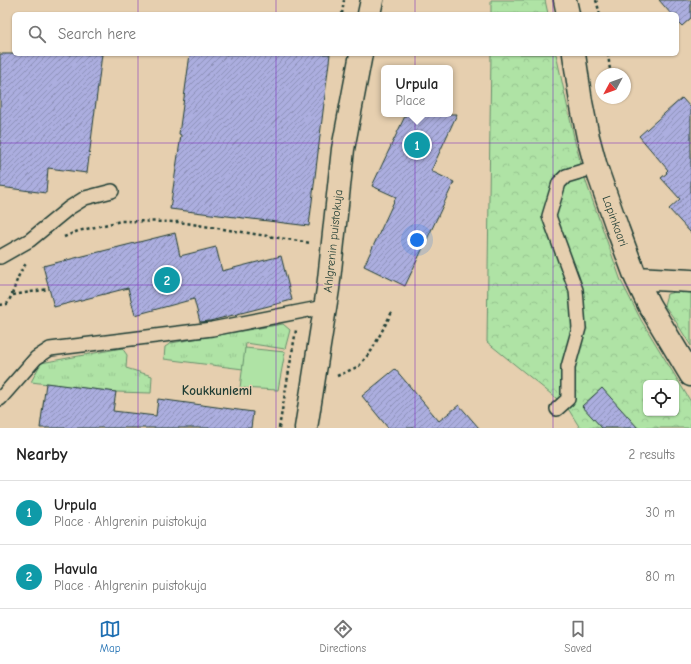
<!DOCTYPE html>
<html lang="en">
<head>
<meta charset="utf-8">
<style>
  body { margin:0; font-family:"Comic Neue",sans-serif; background:#f6f6f6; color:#222 }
  .controls { position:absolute; right:12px; bottom:12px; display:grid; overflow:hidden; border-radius:6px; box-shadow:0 1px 3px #0004 }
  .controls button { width:36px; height:36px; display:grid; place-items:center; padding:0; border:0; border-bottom:1px solid #e0e0e0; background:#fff; color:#222; font:20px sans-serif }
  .compass { position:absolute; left:595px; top:68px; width:36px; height:36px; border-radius:50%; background:#fff; box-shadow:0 1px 3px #0004; rotate:229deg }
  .you { position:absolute; left:417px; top:240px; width:14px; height:14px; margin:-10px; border:3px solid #fff; border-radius:50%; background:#1a73e8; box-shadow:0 0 0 6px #1a73e833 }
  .badge { display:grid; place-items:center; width:26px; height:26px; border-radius:50%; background:#1f6fb2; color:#fff; font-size:13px; font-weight:700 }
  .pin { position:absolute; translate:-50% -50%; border:2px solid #fff; box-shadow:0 1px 4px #0006 }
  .popup { position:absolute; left:381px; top:65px; width:72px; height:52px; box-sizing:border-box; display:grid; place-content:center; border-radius:6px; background:#fff; filter:drop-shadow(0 1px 3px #0005); font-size:13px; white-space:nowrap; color:#767676 }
  .popup b { font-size:15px; color:#222 }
  .popup::after { content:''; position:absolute; left:50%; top:100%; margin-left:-8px; border:8px solid transparent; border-top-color:#fff }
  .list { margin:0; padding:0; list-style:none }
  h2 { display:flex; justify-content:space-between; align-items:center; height:52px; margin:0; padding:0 16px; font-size:17px }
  h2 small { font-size:13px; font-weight:400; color:#767676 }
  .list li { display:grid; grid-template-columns:26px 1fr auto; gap:12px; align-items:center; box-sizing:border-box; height:64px; padding:0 16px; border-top:1px solid #e0e0e0 }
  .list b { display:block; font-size:15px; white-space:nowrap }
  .list p { margin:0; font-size:13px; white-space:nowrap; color:#767676 }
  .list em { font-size:13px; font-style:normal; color:#767676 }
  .icon { flex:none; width:22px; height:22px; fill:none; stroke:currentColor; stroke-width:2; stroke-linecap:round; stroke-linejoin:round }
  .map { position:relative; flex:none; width:691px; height:428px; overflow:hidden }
  .search { position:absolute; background:#fff; box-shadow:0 1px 3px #0004; left:12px; right:12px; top:12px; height:44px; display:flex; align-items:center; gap:10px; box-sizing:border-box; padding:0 14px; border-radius:6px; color:#767676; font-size:15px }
  .sheet { height:180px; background:#fff }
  nav { display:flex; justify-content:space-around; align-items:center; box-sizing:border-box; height:56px; border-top:1px solid #e0e0e0; background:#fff; font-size:11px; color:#767676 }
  nav a { display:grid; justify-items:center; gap:2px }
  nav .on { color:#1f6fb2 }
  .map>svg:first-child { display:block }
</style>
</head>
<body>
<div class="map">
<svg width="691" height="428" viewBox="0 0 691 428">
  <defs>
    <pattern id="grass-tufts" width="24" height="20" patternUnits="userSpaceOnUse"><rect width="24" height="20" fill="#afe3a5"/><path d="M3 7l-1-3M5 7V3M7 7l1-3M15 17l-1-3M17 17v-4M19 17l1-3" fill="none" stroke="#96c48f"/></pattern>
    <pattern id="forest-crowns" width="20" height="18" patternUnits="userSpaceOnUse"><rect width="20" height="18" fill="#afe3a5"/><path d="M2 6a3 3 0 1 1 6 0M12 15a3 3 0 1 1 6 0" fill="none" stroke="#96c48f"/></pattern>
    <pattern id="building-hatch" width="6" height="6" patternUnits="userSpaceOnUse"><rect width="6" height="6" fill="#acaedf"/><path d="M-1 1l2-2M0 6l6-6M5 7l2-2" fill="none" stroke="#8b8fb6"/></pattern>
  </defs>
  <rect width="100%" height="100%" fill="#e6cfaf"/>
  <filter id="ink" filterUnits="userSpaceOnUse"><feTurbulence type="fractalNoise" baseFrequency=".025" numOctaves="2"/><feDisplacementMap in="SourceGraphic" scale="8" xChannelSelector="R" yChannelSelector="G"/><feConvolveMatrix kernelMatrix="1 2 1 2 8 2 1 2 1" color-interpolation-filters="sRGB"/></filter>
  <g filter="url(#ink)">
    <!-- grass -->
    <path fill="url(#grass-tufts)" stroke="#67906c" d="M 283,324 L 290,330 L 285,349 L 246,343 L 243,369 L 164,359 L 165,347 L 171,343 Z
      M 122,348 L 127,355 L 126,368 L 152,376 L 151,393 L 116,392 L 31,382 L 41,363 Z"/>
    <!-- forest -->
    <path fill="url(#forest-crowns)" stroke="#67906c" fill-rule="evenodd" d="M 491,0 L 545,0 L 548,14 L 491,14 Z
      M 491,54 L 556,54 L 575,142 L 586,182 L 621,281 L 641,320 L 691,402 L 691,428 L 580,428 L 567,407 L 487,342 ZM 646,383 L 676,383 L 676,413 L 646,413 Z
      M 682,290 L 691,292 L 691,346 L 673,317 L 664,305 L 667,294 Z"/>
    <!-- park -->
    <path fill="#afe3a5" stroke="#67906c" d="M 245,348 L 285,352 L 278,390 L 240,388 Z"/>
    <!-- building -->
    <path fill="url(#building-hatch)" stroke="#1f3d34" d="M 659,0 L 691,0 L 691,18 L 682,26 L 677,21 L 677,14 L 671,14 Z
      M 0,54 L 102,54 L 87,173 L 48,168 L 46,193 L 0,187 Z
      M 190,54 L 330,54 L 309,226 L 170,209 L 181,135 L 179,134 Z
      M 682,98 L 691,108 L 691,233 L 669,209 L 680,199 L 661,178 L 667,173 L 666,172 L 668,170 L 639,136 Z
      M 406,114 L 457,114 L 431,171 L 454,182 L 405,286 L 364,266 L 396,197 L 372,186 Z
      M 175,233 L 180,256 L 216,247 L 222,271 L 281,256 L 292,300 L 210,321 L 200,322 L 194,299 L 135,315 L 128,288 L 54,307 L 43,266 Z
      M 395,369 L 439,421 L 459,405 L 479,428 L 388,428 L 362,396 Z
      M 46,383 L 116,392 L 113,411 L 156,416 L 158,399 L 253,412 L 251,428 L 40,428 Z
      M 602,388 L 638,428 L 602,428 L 582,406 Z"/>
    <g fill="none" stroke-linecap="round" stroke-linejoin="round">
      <defs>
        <path id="lane" d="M 0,257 L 30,240 L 69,208 L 85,198 L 112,191
          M 0,399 L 36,358 L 50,349 L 212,329 L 324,307
          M 557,409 L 568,399 L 568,367 L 579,328 L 576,290 L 549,216 L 559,183 L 566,176 L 596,167"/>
        <path id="street" d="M 565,0 L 568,14
          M 369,14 L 372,0
          M 574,54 L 581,102 L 588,137 L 596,167 L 618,230 L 636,278 L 649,305 L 691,375
          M 636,278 L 691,281
          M 306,428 L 328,289 L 343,149 L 361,54"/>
      </defs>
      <!-- lane casing -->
      <use href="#lane" stroke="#1f3d34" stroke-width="16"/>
      <!-- street casing -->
      <use href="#street" stroke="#1f3d34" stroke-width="25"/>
      <!-- path -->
      <path stroke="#1f3d34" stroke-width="2.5" stroke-dasharray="3 3" stroke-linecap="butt" d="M 596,0 L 600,14
        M 342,14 L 344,0
        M 608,54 L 610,70
        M 64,237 L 78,231 L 121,221 L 179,222 L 311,243
        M 13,295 L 49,289
        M 0,305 L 7,304 C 15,292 16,275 26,264
        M 337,376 L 359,366 L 372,350 L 392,312
        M 279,428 L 296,330"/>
      <!-- lane -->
      <use href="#lane" stroke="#e6cfaf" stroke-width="13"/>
      <!-- street -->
      <use href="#street" stroke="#e6cfaf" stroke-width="22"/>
    </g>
  </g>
  <!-- grid -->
  <path fill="none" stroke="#7b2cbf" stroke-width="1" stroke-opacity="0.55" d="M 138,0 L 138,14M 276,0 L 276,14M 415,0 L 415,14M 553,0 L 553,14M 138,54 L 138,428M 276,54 L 276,428M 415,54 L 415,428M 553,54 L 553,428M 0,143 L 691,143M 0,285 L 691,285"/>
  <g text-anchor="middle" stroke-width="3" stroke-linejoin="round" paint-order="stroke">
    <!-- street labels -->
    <g font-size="12" fill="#1f3d34" stroke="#e6cfaf">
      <text transform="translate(615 221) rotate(70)" y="4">Lapinkaari</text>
      <text transform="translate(333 241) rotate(-84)" y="4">Ahlgrenin puistokuja</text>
    </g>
    <!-- neighbourhood labels -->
    <g font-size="13" font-weight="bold" fill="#1f3d34" stroke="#e6cfaf">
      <text x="217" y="395">Koukkuniemi</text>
    </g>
  </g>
</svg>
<div class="controls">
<button><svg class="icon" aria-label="locate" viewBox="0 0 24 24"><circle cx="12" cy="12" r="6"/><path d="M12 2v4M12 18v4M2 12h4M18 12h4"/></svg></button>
</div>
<svg class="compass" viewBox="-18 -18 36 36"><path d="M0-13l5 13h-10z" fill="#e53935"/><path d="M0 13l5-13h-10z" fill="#767676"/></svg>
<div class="you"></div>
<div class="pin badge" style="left:417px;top:145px;background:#0f9aa8">1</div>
<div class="popup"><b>Urpula</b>Place</div>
<div class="pin badge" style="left:167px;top:280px;background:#0f9aa8">2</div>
<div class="search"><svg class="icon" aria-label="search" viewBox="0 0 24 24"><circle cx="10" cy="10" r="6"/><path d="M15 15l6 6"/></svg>Search here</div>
</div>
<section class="sheet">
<h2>Nearby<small>2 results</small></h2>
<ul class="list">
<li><span class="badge" style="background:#0f9aa8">1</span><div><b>Urpula</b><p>Place · Ahlgrenin puistokuja</p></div><em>30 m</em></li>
<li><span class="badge" style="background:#0f9aa8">2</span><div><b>Havula</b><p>Place · Ahlgrenin puistokuja</p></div><em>80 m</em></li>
</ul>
</section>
<nav>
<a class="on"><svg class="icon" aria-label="map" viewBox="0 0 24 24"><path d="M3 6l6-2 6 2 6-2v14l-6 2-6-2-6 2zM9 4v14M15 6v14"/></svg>Map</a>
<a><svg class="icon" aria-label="directions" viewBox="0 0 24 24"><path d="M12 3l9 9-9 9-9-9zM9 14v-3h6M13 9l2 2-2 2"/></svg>Directions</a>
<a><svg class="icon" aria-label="saved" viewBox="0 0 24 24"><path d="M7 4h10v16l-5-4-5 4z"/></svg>Saved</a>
</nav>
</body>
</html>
